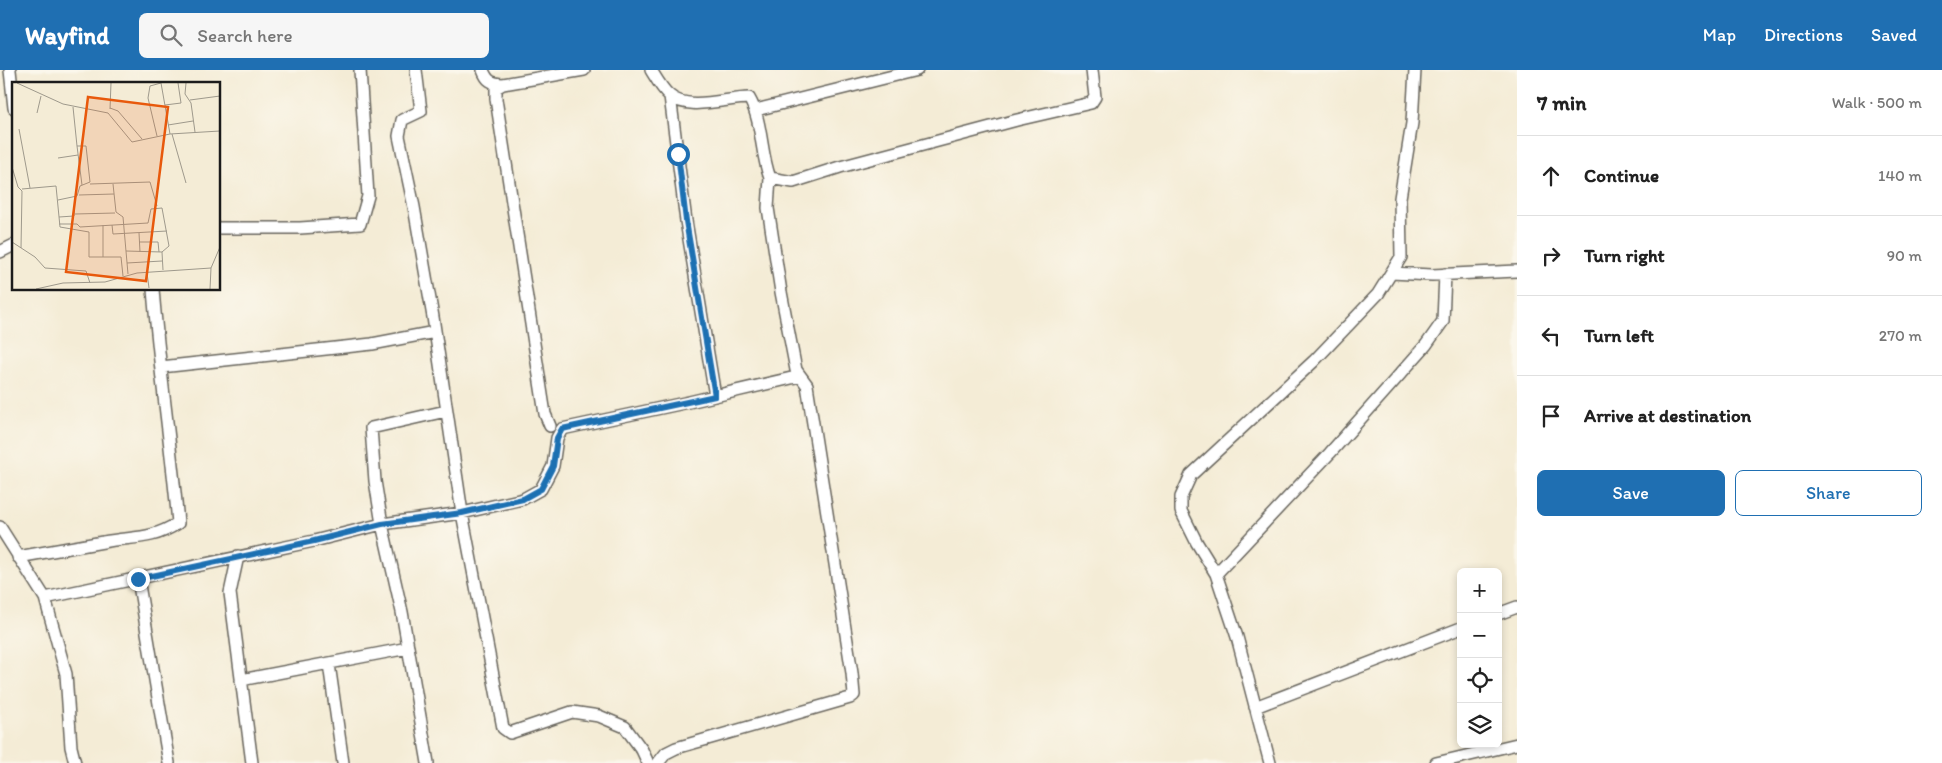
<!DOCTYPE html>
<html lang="en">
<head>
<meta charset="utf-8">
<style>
  body { margin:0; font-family:Itim,sans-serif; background:#f6f6f6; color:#222 }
  .controls { position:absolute; right:15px; bottom:15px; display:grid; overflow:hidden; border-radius:8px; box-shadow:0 2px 8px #0003 }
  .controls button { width:45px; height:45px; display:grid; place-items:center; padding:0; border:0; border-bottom:1px solid #e0e0e0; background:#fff; color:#222; font:25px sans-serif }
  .stop { position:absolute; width:15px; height:15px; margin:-11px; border:4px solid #1f6fb2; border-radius:50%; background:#fff }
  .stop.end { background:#1f6fb2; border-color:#fff; box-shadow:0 1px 5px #0008 }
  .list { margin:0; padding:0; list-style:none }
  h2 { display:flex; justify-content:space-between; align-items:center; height:65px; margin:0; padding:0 20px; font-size:21px }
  h2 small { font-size:16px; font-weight:400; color:#767676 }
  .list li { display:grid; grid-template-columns:32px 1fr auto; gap:15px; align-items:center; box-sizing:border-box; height:80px; padding:0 20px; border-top:1px solid #e0e0e0 }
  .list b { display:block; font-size:19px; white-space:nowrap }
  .list em { font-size:16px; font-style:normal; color:#767676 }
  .actions { display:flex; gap:10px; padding:15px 20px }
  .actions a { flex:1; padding:11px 0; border:1px solid #1f6fb2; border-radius:8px; text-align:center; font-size:18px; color:#1f6fb2 }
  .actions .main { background:#1f6fb2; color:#fff }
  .icon { flex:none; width:28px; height:28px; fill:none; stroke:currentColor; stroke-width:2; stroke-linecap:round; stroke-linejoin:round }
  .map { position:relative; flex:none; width:1517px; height:693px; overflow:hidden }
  header { display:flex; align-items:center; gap:30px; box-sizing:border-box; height:70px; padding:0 25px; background:#1f6fb2; color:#fff }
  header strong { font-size:24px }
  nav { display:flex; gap:28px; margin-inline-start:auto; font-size:18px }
  .search { width:350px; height:45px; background:#f6f6f6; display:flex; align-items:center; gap:12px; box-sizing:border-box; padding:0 18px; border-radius:8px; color:#767676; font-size:19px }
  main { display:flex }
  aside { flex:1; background:#fff }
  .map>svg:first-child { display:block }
</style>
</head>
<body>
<header>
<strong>Wayfind</strong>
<div class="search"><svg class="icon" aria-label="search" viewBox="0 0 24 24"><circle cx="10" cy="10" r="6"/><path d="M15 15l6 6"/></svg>Search here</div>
<nav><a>Map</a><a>Directions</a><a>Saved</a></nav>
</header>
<main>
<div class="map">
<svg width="1517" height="693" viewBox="0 0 1517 693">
  <rect width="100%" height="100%" fill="#fbf7ec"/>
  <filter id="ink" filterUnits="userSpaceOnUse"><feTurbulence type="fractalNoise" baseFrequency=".02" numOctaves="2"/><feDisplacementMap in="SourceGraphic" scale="10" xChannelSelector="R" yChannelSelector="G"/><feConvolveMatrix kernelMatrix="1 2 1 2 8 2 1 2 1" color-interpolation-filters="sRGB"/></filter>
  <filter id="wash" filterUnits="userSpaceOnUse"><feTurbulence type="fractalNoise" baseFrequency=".0096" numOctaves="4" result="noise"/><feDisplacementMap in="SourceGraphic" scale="20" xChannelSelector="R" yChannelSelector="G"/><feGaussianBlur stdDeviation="1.12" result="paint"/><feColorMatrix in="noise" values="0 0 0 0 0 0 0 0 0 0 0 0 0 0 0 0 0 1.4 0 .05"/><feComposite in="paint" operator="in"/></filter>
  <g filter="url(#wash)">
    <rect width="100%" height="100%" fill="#f4ecd6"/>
  </g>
  <g filter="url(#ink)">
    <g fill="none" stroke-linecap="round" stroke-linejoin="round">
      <defs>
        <path id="street" d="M 10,0 L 14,38
          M 416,0 L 421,41 L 402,50 L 399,66 L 414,137 L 433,247 L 462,443 L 503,658 L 510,663 L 572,642 L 599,646 L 625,657 L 642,680 L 648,693
          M 483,0 C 487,11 491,13 503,14 L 584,0
          M 651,0 C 656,8 662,19 669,25 C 687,42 727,28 749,28 C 763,52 760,82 770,108 L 793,112 L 840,97 L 1017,50 L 1091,33 L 1095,27 L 1092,0
          M 503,14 L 496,18 L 496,29 L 545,344 L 550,356
          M 670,26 L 686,151 L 715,326
          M 756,40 L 917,0
          M 219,158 L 300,158 L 360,154 L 368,126 L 360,0
          M 0,182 L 14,175
          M 1391,203 L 1432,205 L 1517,201
          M 161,297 L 372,274 L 435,262
          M 0,457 L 45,528 L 66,604 L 71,677 L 75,693
          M 238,486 L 230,523 L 252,693
          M 18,487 C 47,482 75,477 103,472 C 133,466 150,471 178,453 C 171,375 159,297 153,219
          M 1216,504 L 1330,383 L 1426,275 L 1443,251 L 1445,204
          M 138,509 L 169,693
          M 45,528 L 314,471 L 382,454 L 462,443 L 523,429 L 541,419 L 553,396 L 557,368 L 562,359 L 689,332 L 800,306
          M 1498,544 L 1517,537
          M 329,594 L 343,693
          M 241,610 L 408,578
          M 1255,637 L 1461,558
          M 428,693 L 402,542 L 382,454 L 375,411 L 371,358 L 446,341
          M 658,693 L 666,683 L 676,678 L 850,628 L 854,625 L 852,603 L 807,315 L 796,300 L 781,222 L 768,138 L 770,108
          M 1270,693 L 1237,567 L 1216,504 L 1197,473 L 1181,441 L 1181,427 L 1191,405 L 1314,291 L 1378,224 L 1401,187 L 1400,128 L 1412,53 L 1415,0
          M 1436,693 L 1517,674"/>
      </defs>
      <!-- street casing -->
      <use href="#street" stroke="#68655d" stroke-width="14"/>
      <!-- street -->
      <use href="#street" stroke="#fff" stroke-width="11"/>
    </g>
  </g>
  <g fill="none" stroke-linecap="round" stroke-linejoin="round" filter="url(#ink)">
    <!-- route -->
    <path stroke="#1f6fb2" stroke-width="6" d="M 138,509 L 314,471 L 382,454 L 462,443 L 523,429 L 541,419 L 553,396 L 557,368 L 562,359 L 715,326 L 686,151 L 678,84"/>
  </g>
  <!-- overview -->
  <g transform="translate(12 12)">
    <rect width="208" height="208" fill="#f4ecd6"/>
    <path fill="none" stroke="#9e998c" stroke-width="1" d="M 5,1 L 51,22 L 96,31 L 120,60 L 158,52 L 208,49M 149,1 L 158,52M 174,1 L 173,12 L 179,21 L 183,50M 178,18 L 208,14M 153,23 L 169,21 L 166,1M 98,26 L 106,29 L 130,57M 98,27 L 99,1M 25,31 L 29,14M 156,43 L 181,39M 7,47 L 18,106M 160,52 L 174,101M 145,54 L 136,16 L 138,4 L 149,1M 65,64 L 70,103M 46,76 L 66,73M 0,85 L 6,105 L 10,109 L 9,166M 78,102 L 138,100 L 145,124M 101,102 L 104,130 L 111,135 L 116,192M 10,107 L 44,104 L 48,145 L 77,150 L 77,175 L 109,175 L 111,194M 67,113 L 102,112M 46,118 L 65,114 L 68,104 L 78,100 L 74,64 L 65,64 L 61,25M 63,132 L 103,131M 47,135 L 62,134 L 63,116M 47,142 L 65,142 L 68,145 L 136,141 L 139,127 L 150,126 L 157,164 L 150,170 L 151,188M 91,143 L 91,175M 100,143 L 101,152 L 155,149M 127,151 L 128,170M 0,160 L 23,175 L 33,186 L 74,189 L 78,201M 127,160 L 146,160 L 147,170M 114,169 L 150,170M 115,181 L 150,179M 135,191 L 137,206M 24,207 L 51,201 L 93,200 L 125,191 L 199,186 L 208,165M 198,207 L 199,186"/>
    <path fill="#e8590c" fill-opacity="0.15" stroke="#e8590c" stroke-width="2.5" d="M 76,15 L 156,25 L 134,199 L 54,190 Z"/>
    <rect width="208" height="208" fill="none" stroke="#1c1c1c" stroke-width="2.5"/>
  </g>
</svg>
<div class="controls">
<button>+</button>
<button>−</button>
<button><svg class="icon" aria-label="locate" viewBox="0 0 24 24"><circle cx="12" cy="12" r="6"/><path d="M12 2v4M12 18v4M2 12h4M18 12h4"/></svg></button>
<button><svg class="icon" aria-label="layers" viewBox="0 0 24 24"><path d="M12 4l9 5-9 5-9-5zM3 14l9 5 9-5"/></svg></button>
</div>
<div class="stop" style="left:678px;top:84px"></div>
<div class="stop end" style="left:138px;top:509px"></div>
</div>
<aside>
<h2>7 min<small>Walk · 500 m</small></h2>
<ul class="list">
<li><svg class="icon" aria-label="ahead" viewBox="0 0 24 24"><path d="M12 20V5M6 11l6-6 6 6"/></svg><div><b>Continue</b></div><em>140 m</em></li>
<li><svg class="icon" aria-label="right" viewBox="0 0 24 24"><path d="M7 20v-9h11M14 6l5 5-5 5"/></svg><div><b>Turn right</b></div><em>90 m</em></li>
<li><svg class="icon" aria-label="left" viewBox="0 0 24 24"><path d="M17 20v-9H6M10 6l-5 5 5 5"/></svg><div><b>Turn left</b></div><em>270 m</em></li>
<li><svg class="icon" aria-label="arrive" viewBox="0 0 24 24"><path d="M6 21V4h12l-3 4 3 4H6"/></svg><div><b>Arrive at destination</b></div></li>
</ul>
<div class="actions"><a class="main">Save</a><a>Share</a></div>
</aside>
</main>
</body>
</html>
